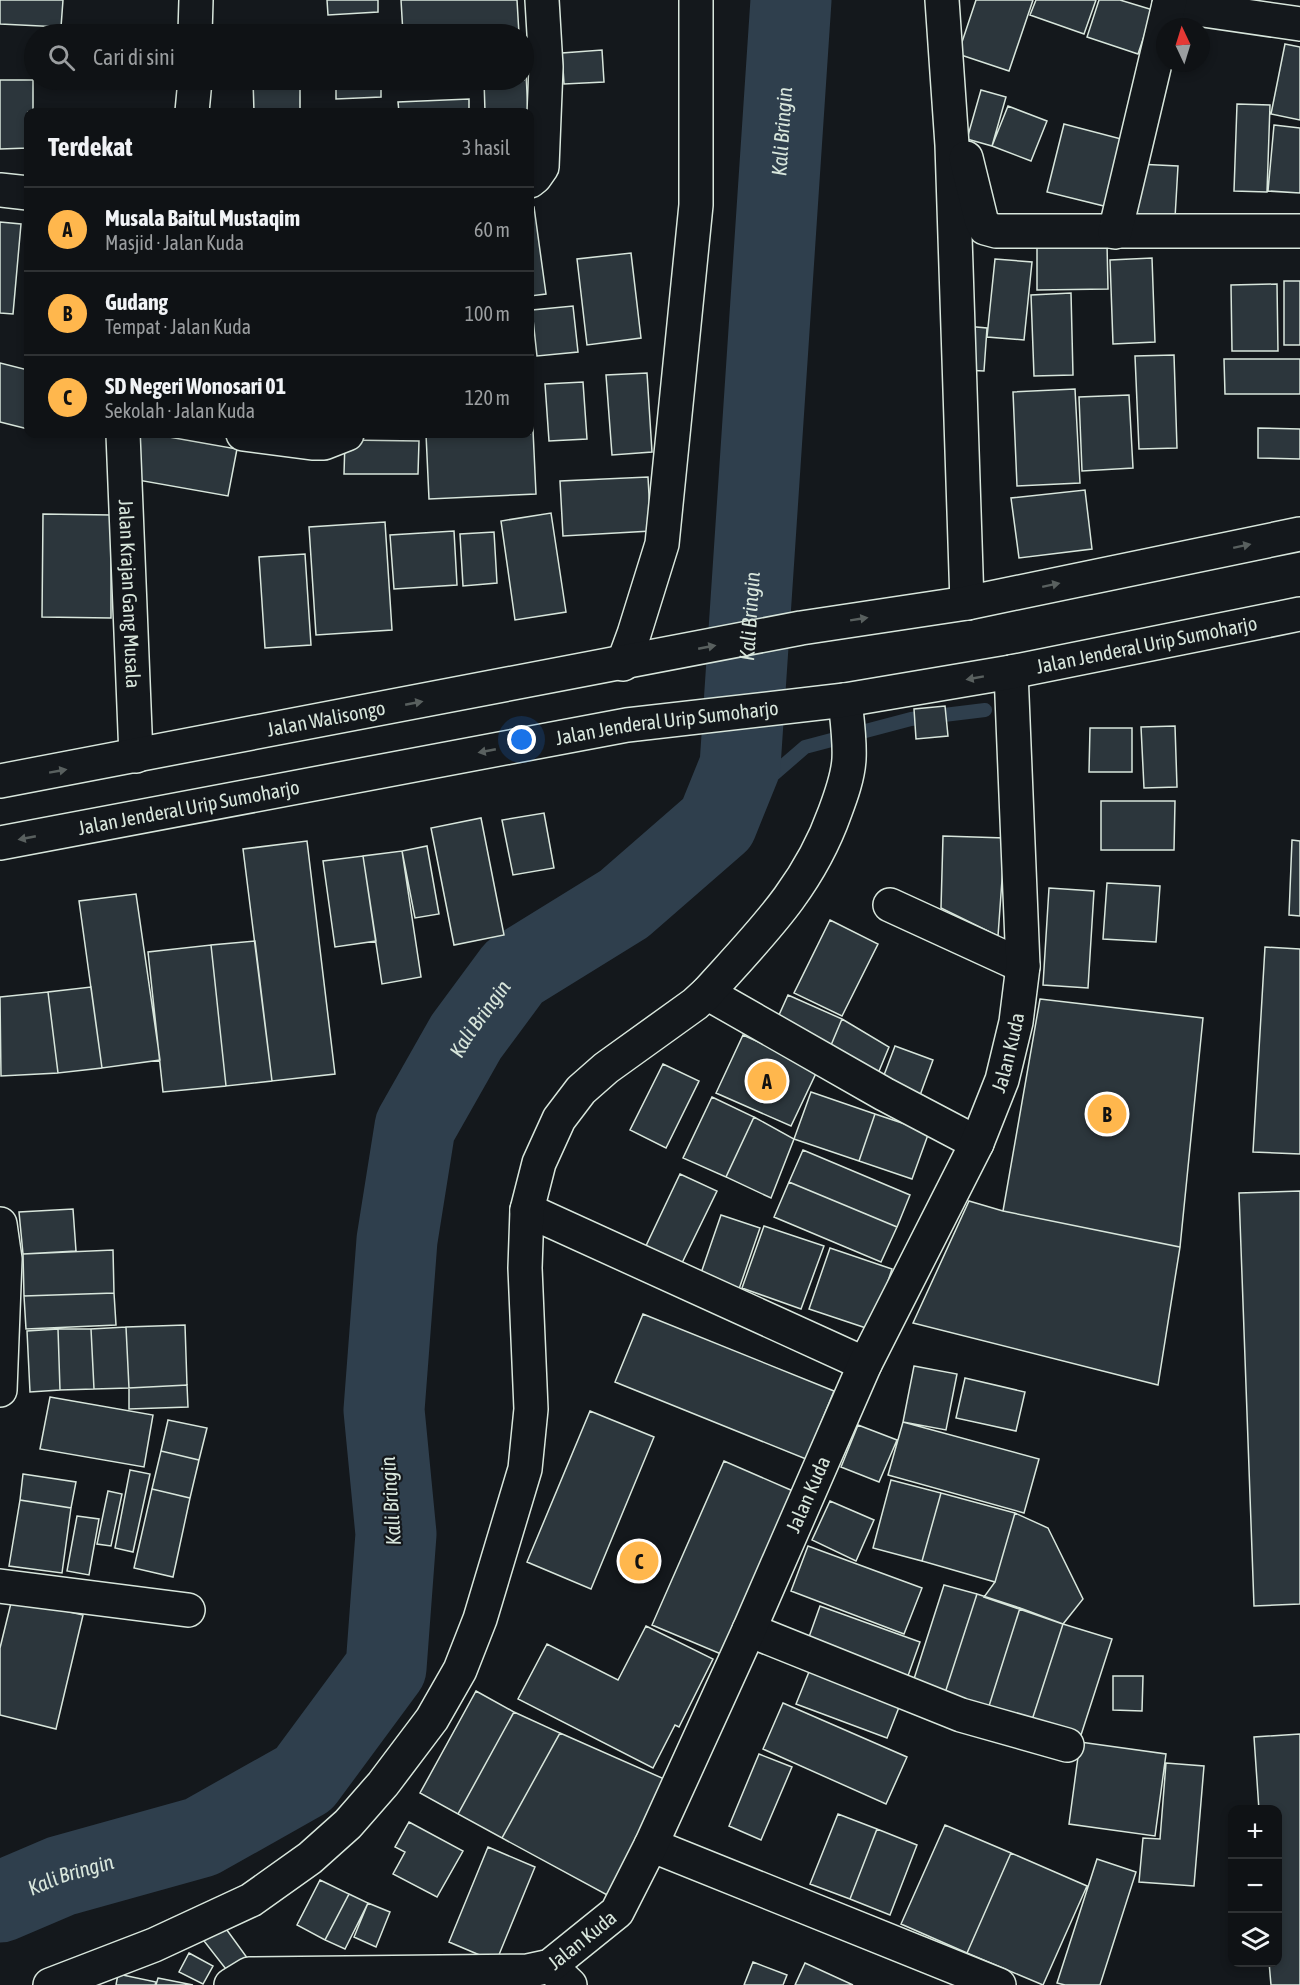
<!DOCTYPE html>
<html lang="id">
<head>
<meta charset="utf-8">
<style>
  body { margin:0; font-family:"Asap Condensed",sans-serif; background:#181b1e; color:#f1f3f6 }
  .controls { position:absolute; right:18px; bottom:18px; display:grid; overflow:hidden; border-radius:12px; box-shadow:0 3px 9px #0003 }
  .controls button { width:54px; height:54px; display:grid; place-items:center; padding:0; border:0; border-bottom:2px solid #2f3234; background:#0f1215; color:#f1f3f6; font:30px sans-serif }
  .compass { position:absolute; left:1156px; top:18px; width:54px; height:54px; border-radius:50%; background:#0f1215; box-shadow:0 3px 9px #0003; rotate:356deg }
  .you { position:absolute; left:522px; top:740px; width:21px; height:21px; margin:-15px; border:4px solid #fff; border-radius:50%; background:#1a73e8; box-shadow:0 0 0 9px #1a73e833 }
  .badge { display:grid; place-items:center; width:39px; height:39px; border-radius:50%; background:#ffb74d; color:#111; font-size:20px; font-weight:700 }
  .pin { position:absolute; translate:-50% -50%; border:3px solid #fff; box-shadow:0 2px 6px #0006 }
  .list { margin:0; padding:0; list-style:none }
  h2 { display:flex; justify-content:space-between; align-items:center; height:78px; margin:0; padding:0 24px; font-size:26px }
  h2 small { font-size:20px; font-weight:400; color:#9b9ea0 }
  .list li { display:grid; grid-template-columns:39px 1fr auto; gap:18px; align-items:center; box-sizing:border-box; height:84px; padding:0 24px; border-top:2px solid #2f3234 }
  .list b { display:block; font-size:22px; white-space:nowrap }
  .list p { margin:0; font-size:20px; white-space:nowrap; color:#9b9ea0 }
  .list em { font-size:20px; font-style:normal; color:#9b9ea0 }
  .icon { flex:none; width:33px; height:33px; fill:none; stroke:currentColor; stroke-width:2; stroke-linecap:round; stroke-linejoin:round }
  .map { position:relative; flex:none; width:1300px; height:1985px; overflow:hidden }
  .search { position:absolute; background:#0f1215; box-shadow:0 3px 9px #0003; left:24px; top:24px; width:510px; height:66px; display:flex; align-items:center; gap:15px; box-sizing:border-box; padding:0 21px; border-radius:33px; color:#9b9ea0; font-size:22px }
  .panel { position:absolute; background:#0f1215; box-shadow:0 3px 9px #0003; left:24px; top:108px; width:510px; height:330px; border-radius:12px }
  .map>svg:first-child { display:block }
</style>
</head>
<body>
<div class="map">
<svg width="1300" height="1985" viewBox="0 0 1300 1985">
  <rect width="100%" height="100%" fill="#14181c"/>
  <g fill="none" stroke-linecap="round" stroke-linejoin="round">
    <!-- stream -->
    <path stroke="#2f3f4d" stroke-width="14" d="M 717,823 L 805,747 L 911,719 L 985,710"/>
    <!-- river -->
    <path stroke="#2f3f4d" stroke-width="81" id="s1" d="M 0,1902 L 61,1876 L 201,1837 L 304,1779 L 386,1668 L 396,1534 L 384,1410 L 397,1240 L 415,1127 L 466,1037 L 514,972 L 624,904 L 717,823 L 740,766 L 791,0"/>
  </g>
  <!-- building -->
  <path fill="#2c363c" stroke="#d8e6dc" stroke-width="1.5" d="M 0,0 L 63,0 L 61,27 L 0,24 Z
    M 327,0 L 378,0 L 378,12 L 328,15 Z
    M 401,0 L 517,0 L 519,34 L 403,34 Z
    M 976,0 L 1033,0 L 1009,71 L 958,54 Z
    M 1036,0 L 1096,0 L 1084,34 L 1030,15 Z
    M 1099,0 L 1120,0 L 1153,10 L 1138,54 L 1087,37 Z
    M 1285,44 L 1300,47 L 1300,120 L 1271,114 Z
    M 602,50 L 604,82 L 564,84 L 562,53 Z
    M 524,73 L 526,73 L 528,112 L 485,112 L 484,80 L 524,80 Z
    M 0,80 L 33,80 L 33,112 L 28,112 L 28,148 L 0,149 Z
    M 253,80 L 300,80 L 300,112 L 254,112 Z
    M 336,80 L 381,80 L 381,97 L 336,99 Z
    M 981,90 L 1006,97 L 992,146 L 967,139 Z
    M 469,99 L 469,112 L 399,112 L 398,102 Z
    M 1237,104 L 1270,105 L 1267,192 L 1234,191 Z
    M 1008,106 L 1047,121 L 1031,161 L 992,146 Z
    M 1064,124 L 1125,140 L 1108,207 L 1047,192 Z
    M 1274,125 L 1300,128 L 1300,193 L 1268,191 Z
    M 1137,164 L 1178,166 L 1175,218 L 1134,217 Z
    M 530,207 L 534,207 L 546,294 L 530,296 Z
    M 0,222 L 21,224 L 13,314 L 0,313 Z
    M 1107,244 L 1108,289 L 1037,290 L 1037,245 Z
    M 631,253 L 641,338 L 587,345 L 577,259 Z
    M 1152,258 L 1155,342 L 1113,344 L 1110,260 Z
    M 995,259 L 1032,262 L 1024,340 L 987,337 Z
    M 1284,281 L 1300,281 L 1300,345 L 1284,345 Z
    M 1277,284 L 1278,351 L 1232,351 L 1231,285 Z
    M 1071,293 L 1073,375 L 1034,376 L 1031,295 Z
    M 573,306 L 578,352 L 537,356 L 532,310 Z
    M 965,326 L 987,328 L 984,371 L 963,370 Z
    M 1174,355 L 1177,448 L 1139,449 L 1135,356 Z
    M 1224,359 L 1300,359 L 1300,394 L 1225,394 Z
    M 0,363 L 28,370 L 28,429 L 0,422 Z
    M 647,373 L 652,452 L 612,455 L 606,375 Z
    M 583,382 L 587,439 L 549,441 L 545,384 Z
    M 1075,389 L 1080,483 L 1017,486 L 1013,392 Z
    M 1129,395 L 1133,468 L 1082,471 L 1079,397 Z
    M 530,409 L 532,409 L 536,494 L 429,499 L 426,434 L 530,434 Z
    M 1258,428 L 1300,429 L 1300,459 L 1258,458 Z
    M 140,434 L 152,434 L 237,449 L 228,496 L 132,479 Z
    M 345,440 L 419,441 L 418,474 L 344,474 Z
    M 648,477 L 651,531 L 563,536 L 560,481 Z
    M 1085,490 L 1092,549 L 1019,558 L 1011,498 Z
    M 551,513 L 566,612 L 515,620 L 501,521 Z
    M 43,514 L 111,515 L 111,618 L 42,617 Z
    M 385,522 L 392,630 L 316,635 L 309,527 Z
    M 454,531 L 457,585 L 394,589 L 390,535 Z
    M 494,532 L 497,583 L 463,586 L 460,534 Z
    M 305,554 L 311,645 L 265,648 L 259,557 Z
    M 945,706 L 948,736 L 916,739 L 914,709 Z
    M 1175,726 L 1177,787 L 1144,788 L 1141,727 Z
    M 1090,728 L 1132,728 L 1132,772 L 1089,772 Z
    M 1101,801 L 1175,801 L 1174,850 L 1101,850 Z
    M 544,813 L 554,868 L 513,875 L 502,820 Z
    M 481,818 L 504,935 L 454,945 L 431,828 Z
    M 943,836 L 1005,838 L 998,936 L 941,908 Z
    M 1292,840 L 1300,841 L 1300,916 L 1289,915 Z
    M 307,841 L 335,1074 L 272,1081 L 243,849 Z
    M 427,846 L 439,914 L 415,918 L 402,851 Z
    M 402,851 L 421,977 L 382,984 L 363,856 Z
    M 363,856 L 376,941 L 335,947 L 323,861 Z
    M 1107,883 L 1160,886 L 1156,942 L 1103,939 Z
    M 1049,888 L 1094,891 L 1088,988 L 1043,985 Z
    M 136,894 L 160,1060 L 102,1068 L 79,901 Z
    M 830,920 L 878,944 L 842,1016 L 794,993 Z
    M 255,941 L 272,1081 L 226,1086 L 211,945 Z
    M 211,945 L 226,1086 L 163,1092 L 148,952 Z
    M 1265,947 L 1300,949 L 1300,1154 L 1253,1152 Z
    M 91,987 L 102,1068 L 58,1073 L 48,992 Z
    M 48,992 L 58,1073 L 1,1076 L 0,997 Z
    M 788,995 L 842,1019 L 829,1050 L 774,1026 Z
    M 1040,999 L 1203,1018 L 1180,1247 L 1003,1211 Z
    M 842,1019 L 889,1047 L 877,1076 L 829,1050 Z
    M 743,1035 L 818,1069 L 791,1126 L 716,1093 Z
    M 895,1046 L 933,1060 L 919,1098 L 881,1083 Z
    M 663,1064 L 699,1081 L 666,1148 L 630,1130 Z
    M 811,1092 L 875,1114 L 859,1161 L 794,1139 Z
    M 712,1097 L 754,1117 L 726,1177 L 683,1158 Z
    M 875,1114 L 929,1132 L 912,1179 L 859,1161 Z
    M 754,1117 L 794,1139 L 771,1198 L 726,1177 Z
    M 803,1150 L 910,1195 L 897,1227 L 789,1182 Z
    M 680,1174 L 717,1191 L 681,1265 L 645,1248 Z
    M 789,1182 L 897,1227 L 881,1262 L 774,1217 Z
    M 1300,1191 L 1300,1604 L 1254,1606 L 1239,1193 Z
    M 969,1201 L 1003,1211 L 1180,1247 L 1158,1385 L 913,1323 Z
    M 73,1209 L 76,1251 L 23,1254 L 19,1212 Z
    M 721,1215 L 760,1228 L 739,1289 L 700,1276 Z
    M 764,1226 L 824,1246 L 801,1309 L 742,1288 Z
    M 830,1248 L 892,1269 L 872,1330 L 809,1309 Z
    M 113,1250 L 114,1293 L 24,1296 L 23,1254 Z
    M 114,1293 L 116,1325 L 26,1329 L 24,1296 Z
    M 643,1314 L 834,1391 L 806,1459 L 615,1382 Z
    M 185,1325 L 187,1385 L 129,1388 L 126,1327 Z
    M 126,1327 L 129,1388 L 94,1389 L 91,1329 Z
    M 58,1329 L 91,1329 L 94,1389 L 60,1390 Z
    M 58,1329 L 60,1390 L 30,1392 L 27,1331 Z
    M 914,1366 L 957,1374 L 946,1430 L 903,1422 Z
    M 965,1378 L 1025,1392 L 1016,1431 L 956,1418 Z
    M 187,1385 L 188,1407 L 129,1409 L 129,1388 Z
    M 50,1397 L 153,1415 L 144,1467 L 40,1449 Z
    M 590,1411 L 654,1437 L 591,1589 L 527,1562 Z
    M 168,1420 L 207,1428 L 199,1460 L 161,1451 Z
    M 903,1422 L 1039,1459 L 1024,1513 L 888,1475 Z
    M 858,1425 L 897,1440 L 879,1482 L 841,1467 Z
    M 161,1451 L 199,1460 L 190,1498 L 152,1489 Z
    M 724,1461 L 793,1491 L 721,1654 L 652,1625 Z
    M 130,1470 L 150,1474 L 133,1552 L 115,1548 Z
    M 23,1474 L 76,1482 L 71,1508 L 20,1500 Z
    M 891,1480 L 941,1493 L 922,1561 L 873,1548 Z
    M 152,1489 L 190,1498 L 173,1577 L 134,1568 Z
    M 108,1491 L 122,1494 L 111,1546 L 97,1544 Z
    M 941,1493 L 1015,1513 L 995,1582 L 922,1561 Z
    M 20,1500 L 71,1508 L 62,1573 L 9,1566 Z
    M 830,1501 L 874,1520 L 856,1561 L 812,1540 Z
    M 1015,1513 L 1048,1528 L 1083,1599 L 1063,1624 L 984,1597 L 995,1582 Z
    M 77,1516 L 99,1519 L 89,1575 L 67,1571 Z
    M 808,1546 L 922,1588 L 904,1634 L 791,1591 Z
    M 944,1585 L 977,1594 L 945,1693 L 913,1682 Z
    M 977,1594 L 1020,1608 L 989,1706 L 945,1693 Z
    M 12,1599 L 83,1615 L 56,1729 L 0,1715 L 0,1648 Z
    M 820,1606 L 920,1642 L 904,1687 L 804,1651 Z
    M 1020,1608 L 1063,1624 L 1032,1720 L 989,1706 Z
    M 1063,1624 L 1112,1639 L 1081,1735 L 1032,1720 Z
    M 646,1626 L 713,1659 L 679,1727 L 675,1725 L 653,1768 L 518,1699 L 547,1644 L 618,1680 Z
    M 813,1662 L 903,1697 L 887,1738 L 796,1704 Z
    M 1113,1676 L 1143,1676 L 1142,1711 L 1113,1710 Z
    M 476,1691 L 514,1712 L 458,1814 L 420,1793 Z
    M 783,1703 L 907,1757 L 886,1804 L 763,1749 Z
    M 514,1712 L 560,1733 L 502,1838 L 458,1814 Z
    M 560,1733 L 671,1782 L 609,1896 L 502,1838 Z
    M 1300,1734 L 1300,1985 L 1271,1985 L 1269,1962 L 1278,1962 L 1278,1810 L 1259,1810 L 1254,1737 Z
    M 1080,1742 L 1166,1754 L 1155,1836 L 1069,1824 Z
    M 759,1754 L 792,1767 L 761,1840 L 729,1826 Z
    M 1166,1763 L 1204,1766 L 1194,1886 L 1139,1882 L 1143,1838 L 1160,1839 Z
    M 838,1814 L 877,1829 L 850,1899 L 810,1884 Z
    M 409,1822 L 463,1851 L 437,1897 L 393,1874 L 405,1852 L 395,1847 Z
    M 945,1825 L 1011,1853 L 967,1953 L 901,1924 Z
    M 877,1829 L 917,1845 L 890,1915 L 850,1899 Z
    M 488,1847 L 535,1867 L 496,1962 L 449,1942 Z
    M 1011,1853 L 1087,1886 L 1043,1985 L 967,1953 Z
    M 1097,1859 L 1136,1872 L 1100,1985 L 1065,1985 L 1057,1983 Z
    M 320,1880 L 349,1894 L 325,1940 L 297,1925 Z
    M 349,1894 L 368,1903 L 345,1949 L 325,1940 Z
    M 368,1903 L 390,1912 L 376,1947 L 354,1937 Z
    M 224,1926 L 248,1959 L 229,1973 L 204,1941 Z
    M 189,1953 L 213,1966 L 203,1984 L 179,1972 Z
    M 753,1962 L 787,1975 L 783,1985 L 744,1985 Z
    M 805,1963 L 853,1985 L 795,1985 Z
    M 118,1974 L 156,1982 L 155,1985 L 116,1985 Z
    M 158,1978 L 193,1985 L 156,1985 Z"/>
  <g fill="none" stroke-linecap="round" stroke-linejoin="round">
    <defs>
      <g id="street">
        <path d="M 942,0 L 952,145 L 967,603"/>
        <path d="M 1169,5 L 1300,24"/>
        <path d="M 195,34 L 196,0"/>
        <path d="M 192,112 L 195,80"/>
        <path d="M 966,158 L 981,219 L 985,228 L 996,231 L 1300,231"/>
        <path d="M 530,181 L 535,177 L 542,167 L 546,67 L 542,0"/>
        <path d="M 0,190 L 28,193"/>
        <path d="M 1115,232 L 1170,0"/>
        <path id="s2" d="M 123,434 L 136,756"/>
        <path d="M 243,434 L 312,443 L 324,443 L 347,434"/>
        <path d="M 623,664 L 634,634 L 662,544 L 696,205 L 696,0"/>
        <path d="M 890,905 L 1023,966"/>
        <path d="M 707,993 L 884,1094 L 977,1143"/>
        <path d="M 527,1210 L 865,1364"/>
        <path d="M 0,1224 L 5,1259 L 0,1390"/>
        <path d="M 0,1586 L 188,1610"/>
        <path d="M 749,1630 L 961,1715 L 1067,1745"/>
        <path d="M 651,1845 L 999,1985"/>
        <path d="M 550,1966 L 570,1985"/>
        <path d="M 50,1985 L 154,1945 L 251,1900 L 310,1858 L 348,1824 L 383,1784 L 432,1719 L 460,1670 L 480,1619 L 525,1469 L 531,1409 L 525,1268 L 527,1210 L 539,1163 L 559,1119 L 581,1090 L 606,1068 L 695,1004 L 707,993 C 760,934 808,888 835,812 C 841,796 848,777 849,759 C 850,740 847,719 845,700"/>
        <path id="s3" d="M 231,1985 L 249,1974 L 527,1971 L 550,1966 L 617,1912 L 651,1845 L 749,1630 L 865,1364 L 977,1143 L 1002,1080 L 1016,1022 L 1023,966 L 1011,672"/>
      </g>
      <g id="highway">
        <path id="s4" d="M 0,781 L 801,628 L 967,603 L 1300,534"/>
        <path id="s5" d="M 0,843 L 627,725 L 845,700 L 1011,672 L 1300,614"/>
      </g>
    </defs>
    <!-- street casing -->
    <use href="#street" stroke="#d8e6dc" stroke-width="36"/>
    <!-- highway casing -->
    <use href="#highway" stroke="#d8e6dc" stroke-width="36"/>
    <!-- street -->
    <use href="#street" stroke="#14181c" stroke-width="33"/>
    <!-- highway -->
    <use href="#highway" stroke="#14181c" stroke-width="33"/>
  </g>
  <!-- one-way arrows -->
  <defs><path id="oneway-solid" d="M-6-.8H1V-3.2L6.5 0L1 3.2V.8H-6Z" transform="scale(1.5)"/></defs>
  <g fill="#59605f">
    <use href="#oneway-solid" transform="translate(1242 546) rotate(-12)"/>
    <use href="#oneway-solid" transform="translate(1051 585) rotate(-12)"/>
    <use href="#oneway-solid" transform="translate(859 619) rotate(-9)"/>
    <use href="#oneway-solid" transform="translate(707 647) rotate(-11)"/>
    <use href="#oneway-solid" transform="translate(975 678) rotate(170)"/>
    <use href="#oneway-solid" transform="translate(414 703) rotate(-11)"/>
    <use href="#oneway-solid" transform="translate(487 751) rotate(169)"/>
    <use href="#oneway-solid" transform="translate(58 771) rotate(-10)"/>
    <use href="#oneway-solid" transform="translate(27 838) rotate(169)"/>
  </g>
  <g text-anchor="middle" stroke-width="4.5" stroke-linejoin="round" paint-order="stroke">
    <!-- street labels -->
    <g font-size="20" fill="#d8e6dc" stroke="#14181c">
      <text dy="7" stroke="none"><textPath href="#s2" startOffset="160">Jalan Krajan Gang Musala</textPath></text>
      <text dy="7" stroke="none"><textPath href="#s5" startOffset="1164">Jalan Jenderal Urip Sumoharjo</textPath></text>
      <text dy="7" stroke="none"><textPath href="#s4" startOffset="332">Jalan Walisongo</textPath></text>
      <text dy="7" stroke="none"><textPath href="#s5" startOffset="678">Jalan Jenderal Urip Sumoharjo</textPath></text>
      <text dy="7" stroke="none"><textPath href="#s5" startOffset="192">Jalan Jenderal Urip Sumoharjo</textPath></text>
      <text dy="7" stroke="none"><textPath href="#s3" startOffset="1354">Jalan Kuda</textPath></text>
      <text dy="7" stroke="none"><textPath href="#s3" startOffset="868">Jalan Kuda</textPath></text>
      <text dy="7" stroke="none"><textPath href="#s3" startOffset="364">Jalan Kuda</textPath></text>
    </g>
    <!-- water labels -->
    <g font-size="21" font-style="italic" fill="#d8e6dc" stroke="#14181c">
      <text dy="7" stroke="none"><textPath href="#s1" startOffset="2146">Kali Bringin</textPath></text>
      <text dy="7" stroke="none"><textPath href="#s1" startOffset="1660">Kali Bringin</textPath></text>
      <text dy="7" stroke="none"><textPath href="#s1" startOffset="1138">Kali Bringin</textPath></text>
      <text transform="translate(391 1501) rotate(-94)" y="7">Kali Bringin</text>
      <text dy="7" stroke="none"><textPath href="#s1" startOffset="76">Kali Bringin</textPath></text>
    </g>
  </g>
</svg>
<div class="controls">
<button>+</button>
<button>−</button>
<button><svg class="icon" aria-label="layers" viewBox="0 0 24 24"><path d="M12 4l9 5-9 5-9-5zM3 14l9 5 9-5"/></svg></button>
</div>
<svg class="compass" viewBox="-18 -18 36 36"><path d="M0-13l5 13h-10z" fill="#e53935"/><path d="M0 13l5-13h-10z" fill="#9b9ea0"/></svg>
<div class="you"></div>
<div class="pin badge" style="left:767px;top:1081px">A</div>
<div class="pin badge" style="left:1107px;top:1114px">B</div>
<div class="pin badge" style="left:639px;top:1561px">C</div>
<div class="search"><svg class="icon" aria-label="search" viewBox="0 0 24 24"><circle cx="10" cy="10" r="6"/><path d="M15 15l6 6"/></svg>Cari di sini</div>
<section class="panel">
<h2>Terdekat<small>3 hasil</small></h2>
<ul class="list">
<li><span class="badge">A</span><div><b>Musala Baitul Mustaqim</b><p>Masjid · Jalan Kuda</p></div><em>60 m</em></li>
<li><span class="badge">B</span><div><b>Gudang</b><p>Tempat · Jalan Kuda</p></div><em>100 m</em></li>
<li><span class="badge">C</span><div><b>SD Negeri Wonosari 01</b><p>Sekolah · Jalan Kuda</p></div><em>120 m</em></li>
</ul>
</section>
</div>
</body>
</html>
